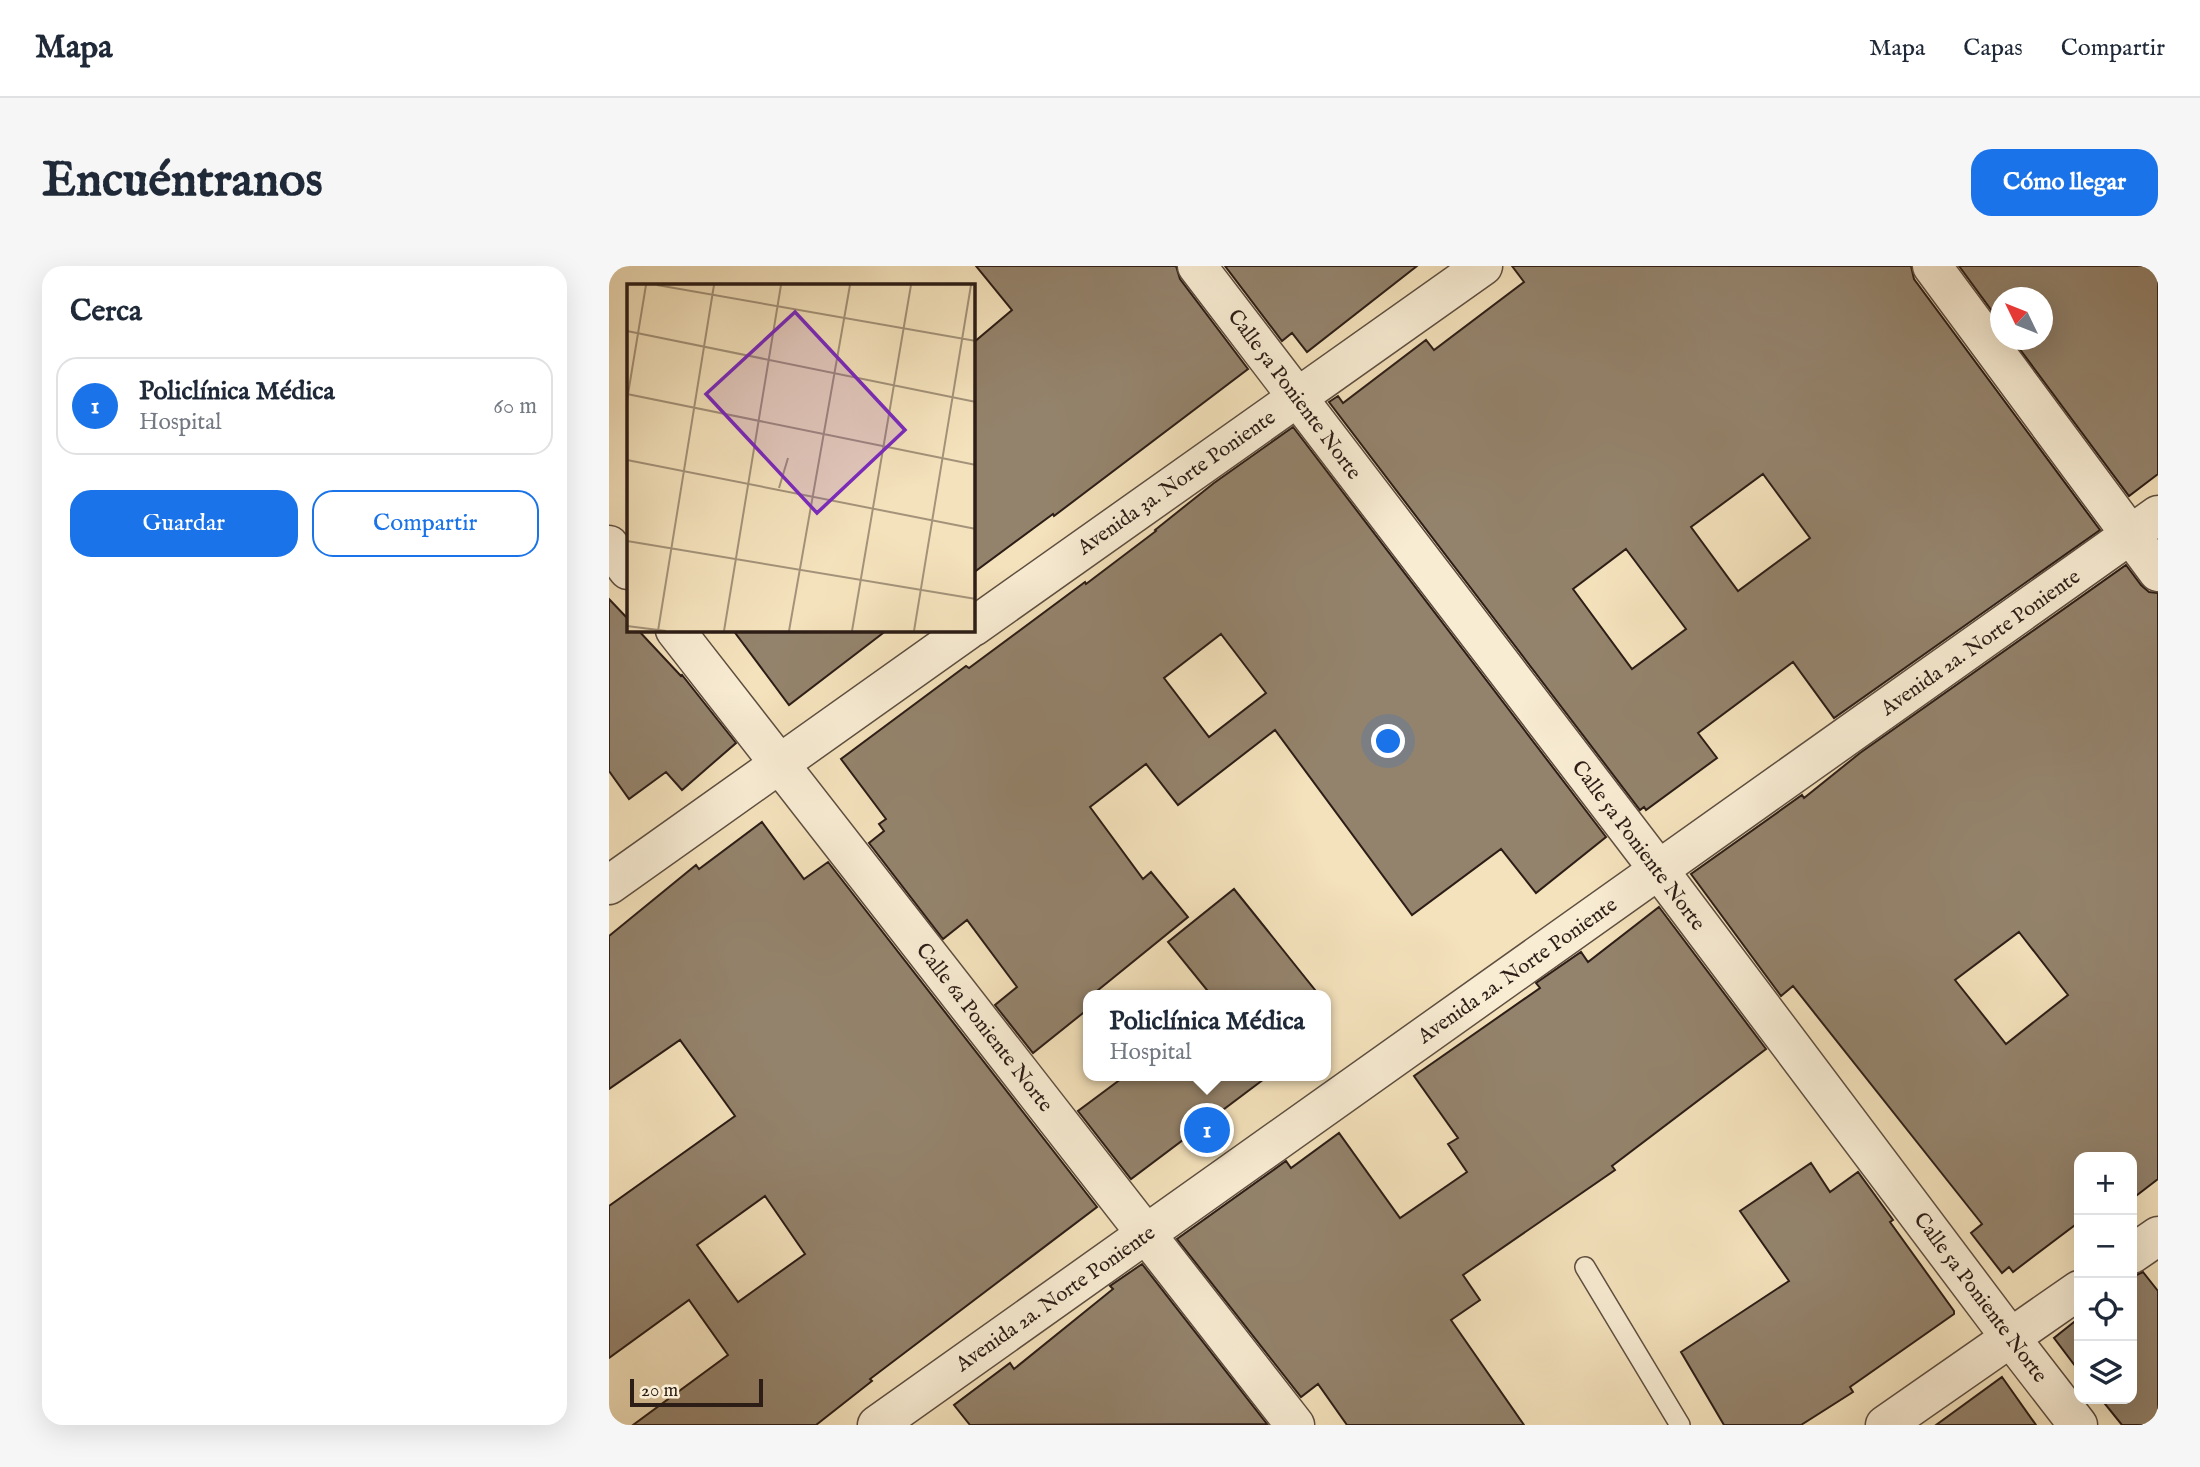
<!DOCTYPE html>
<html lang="es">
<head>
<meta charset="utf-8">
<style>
  body { margin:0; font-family:"IM FELL English",serif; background:#f6f6f7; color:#1f2937 }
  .controls { position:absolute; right:21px; bottom:21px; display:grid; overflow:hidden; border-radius:14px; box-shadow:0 7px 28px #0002 }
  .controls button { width:63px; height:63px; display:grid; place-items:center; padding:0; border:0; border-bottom:2px solid #e0e1e3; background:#fff; color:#1f2937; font:35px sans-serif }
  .compass { position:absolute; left:1381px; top:21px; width:63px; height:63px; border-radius:50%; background:#fff; box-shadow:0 7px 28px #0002; rotate:313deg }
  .scale { position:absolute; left:21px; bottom:18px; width:133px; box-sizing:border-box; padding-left:7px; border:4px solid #2c1d16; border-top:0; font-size:19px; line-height:24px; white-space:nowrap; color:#2c1d16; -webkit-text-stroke:5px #f8ecd3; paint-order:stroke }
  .you { position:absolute; left:780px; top:476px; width:24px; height:24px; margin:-18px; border:5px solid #fff; border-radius:50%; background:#1a73e8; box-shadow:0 0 0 10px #1a73e833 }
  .badge { display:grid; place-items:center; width:46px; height:46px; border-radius:50%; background:#1a73e8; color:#fff; font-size:23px; font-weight:700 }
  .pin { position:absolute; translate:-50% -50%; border:4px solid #fff; box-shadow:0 2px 7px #0006 }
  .popup { position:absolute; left:474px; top:724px; width:248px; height:91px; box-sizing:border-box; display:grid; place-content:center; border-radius:14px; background:#fff; filter:drop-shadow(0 2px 5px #0005); font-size:23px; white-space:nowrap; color:#747a83 }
  .popup b { font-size:26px; color:#1f2937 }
  .popup::after { content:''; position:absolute; left:50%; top:100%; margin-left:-14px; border:14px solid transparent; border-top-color:#fff }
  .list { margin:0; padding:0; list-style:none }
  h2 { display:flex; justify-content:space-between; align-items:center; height:91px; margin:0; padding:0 28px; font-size:30px }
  h2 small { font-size:23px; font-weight:400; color:#747a83 }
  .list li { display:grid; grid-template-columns:46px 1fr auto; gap:21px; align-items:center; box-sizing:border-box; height:98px; margin:0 14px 14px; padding:0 14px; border:2px solid #e0e1e3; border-radius:21px }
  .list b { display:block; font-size:26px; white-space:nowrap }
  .list p { margin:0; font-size:23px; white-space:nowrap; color:#747a83 }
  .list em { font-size:23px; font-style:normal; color:#747a83 }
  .actions { display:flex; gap:14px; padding:21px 28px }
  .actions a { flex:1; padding:16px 0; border:2px solid #1a73e8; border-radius:21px; text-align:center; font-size:24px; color:#1a73e8 }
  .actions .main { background:#1a73e8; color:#fff }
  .icon { flex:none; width:38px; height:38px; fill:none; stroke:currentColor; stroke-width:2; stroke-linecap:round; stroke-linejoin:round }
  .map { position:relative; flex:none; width:1549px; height:1159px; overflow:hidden; border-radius:21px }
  header { display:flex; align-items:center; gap:42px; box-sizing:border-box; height:98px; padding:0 35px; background:#fff; border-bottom:2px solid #e0e1e3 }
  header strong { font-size:33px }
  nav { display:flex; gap:38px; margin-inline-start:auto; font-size:24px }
  .intro { display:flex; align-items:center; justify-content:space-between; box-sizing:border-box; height:168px; padding:0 42px }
  h1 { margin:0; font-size:49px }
  .button { padding:18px 32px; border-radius:21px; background:#1a73e8; color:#fff; font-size:24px; font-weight:700 }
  main { display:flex; gap:42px; padding:0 42px }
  aside { flex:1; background:#fff; border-radius:21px; box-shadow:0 7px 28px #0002 }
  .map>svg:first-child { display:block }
</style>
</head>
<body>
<header>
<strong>Mapa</strong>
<nav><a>Mapa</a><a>Capas</a><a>Compartir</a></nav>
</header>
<div class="intro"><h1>Encuéntranos</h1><a class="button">Cómo llegar</a></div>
<main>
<aside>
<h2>Cerca<small></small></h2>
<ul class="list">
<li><span class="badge">1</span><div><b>Policlínica Médica</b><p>Hospital</p></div><em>60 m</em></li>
</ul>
<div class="actions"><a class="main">Guardar</a><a>Compartir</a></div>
</aside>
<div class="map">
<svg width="1549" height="1159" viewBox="0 0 1549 1159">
  <rect width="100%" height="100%" fill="#f4e2bc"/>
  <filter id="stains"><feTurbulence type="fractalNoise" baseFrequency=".00286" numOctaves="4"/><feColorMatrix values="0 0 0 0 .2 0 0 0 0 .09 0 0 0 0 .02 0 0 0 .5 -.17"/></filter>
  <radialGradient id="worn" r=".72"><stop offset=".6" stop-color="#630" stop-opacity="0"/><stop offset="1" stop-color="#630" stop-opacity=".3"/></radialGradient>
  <!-- building -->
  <path fill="#94836c" stroke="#2c1d16" stroke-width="2" fill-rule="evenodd" d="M 367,0 L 567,0 L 571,13 L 639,103 L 445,250 L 444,248 L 364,307 L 364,77 L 403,44 Z
    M 616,0 L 808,0 L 698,86 L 683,67 L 673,75 Z
    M 903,0 L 1302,0 L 1305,13 L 1491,264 L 1225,452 L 1184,396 L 1089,467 L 1108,492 L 1037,544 L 1035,541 L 1031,544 L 720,136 L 729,130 L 734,137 L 817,74 L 825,84 L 915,16 ZM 1154,208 L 1201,272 L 1129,325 L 1082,261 ZM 1017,283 L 1077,363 L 1023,403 L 964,323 Z
    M 1350,0 L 1549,0 L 1549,208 L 1520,230 L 1404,74 L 1433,74 L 1433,32 L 1391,32 L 1391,56 Z
    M 684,161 L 997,571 L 927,627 L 892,583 L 803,649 L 666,464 L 569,539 L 537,498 L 481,541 L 534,613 L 542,606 L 579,651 L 483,729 L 479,729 L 479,743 L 424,787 L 386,739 L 408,721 L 358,654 L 334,673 L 260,577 L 275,565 L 270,558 L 277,553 L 232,493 L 357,400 L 360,402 L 476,316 L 477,318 L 547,265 L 546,264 L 605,217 ZM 612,368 L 657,427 L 600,471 L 555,412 Z
    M 1517,299 L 1532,319 L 1540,326 L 1549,327 L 1549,913 L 1523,933 L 1523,891 L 1470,891 L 1470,956 L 1404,1006 L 1400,1001 L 1393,1007 L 1362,967 L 1373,958 L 1184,720 L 1172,730 L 1082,608 L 1193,529 L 1195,532 L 1251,487 ZM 1410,666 L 1459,729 L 1397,778 L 1346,714 Z
    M 0,333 L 19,353 L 19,364 L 29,364 L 72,410 L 73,409 L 127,477 L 73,524 L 57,506 L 20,533 L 0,505 Z
    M 124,364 L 278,364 L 180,439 Z
    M 153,556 L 195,613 L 219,596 L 488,941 L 261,1113 L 263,1115 L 207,1159 L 24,1159 L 119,1089 L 80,1034 L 0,1092 L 0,940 L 126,850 L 71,774 L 0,823 L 0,670 L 87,599 L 90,603 ZM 156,930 L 196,988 L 129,1036 L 88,979 Z
    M 625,623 L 658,664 L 710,729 L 602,729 L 559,676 Z
    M 1050,641 L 1157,783 L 1003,900 L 1006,904 L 854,1009 L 871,1034 L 842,1054 L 915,1159 L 738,1159 L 709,1118 L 692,1131 L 568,973 L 677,895 L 682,902 L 730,867 L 791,952 L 858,906 L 839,878 L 849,872 L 805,810 L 931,722 L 927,717 L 972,686 L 979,696 Z
    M 516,810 L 659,810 L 522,913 L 469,845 Z
    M 1202,897 L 1221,926 L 1249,906 L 1284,954 L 1281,956 L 1345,1045 L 1345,1048 L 1241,1121 L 1244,1126 L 1192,1159 L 1115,1159 L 1072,1086 L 1180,1015 L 1131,945 Z
    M 533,998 L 658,1158 L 361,1159 L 345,1139 L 401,1097 L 405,1103 L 504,1023 L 501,1020 Z
    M 1534,1006 L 1549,1025 L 1549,1159 L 1513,1159 L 1492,1133 L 1523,1133 L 1523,1011 Z
    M 1470,1052 L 1470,1105 L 1445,1072 Z
    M 1393,1111 L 1427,1159 L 1327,1159 Z"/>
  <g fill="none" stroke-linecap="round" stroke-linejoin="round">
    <defs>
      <path id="lane" d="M 976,1001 L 1071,1159"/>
      <path id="street" d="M 588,0 L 1049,603 L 1401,1071 L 1469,1159
        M 1323,0 L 1549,306
        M 0,279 L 19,304
        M 364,361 L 874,0
        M 66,364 L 686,1159
        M 0,619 L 359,364
        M 1523,988 L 1549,970
        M 268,1159 L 1549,249
        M 1276,1159 L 1470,1024"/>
    </defs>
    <!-- lane casing -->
    <use href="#lane" stroke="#5e4e40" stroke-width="22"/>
    <!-- street casing -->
    <use href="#street" stroke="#5e4e40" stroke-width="41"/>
    <!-- lane -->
    <use href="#lane" stroke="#f8ecd3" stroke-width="19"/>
    <!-- street -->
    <use href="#street" stroke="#f8ecd3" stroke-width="38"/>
  </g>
  <g text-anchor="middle" stroke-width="5" stroke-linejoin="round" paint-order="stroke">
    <!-- street labels -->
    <g font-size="21" fill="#2c1d16" stroke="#f8ecd3">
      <text transform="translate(686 128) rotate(53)" y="7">Calle 5a Poniente Norte</text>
      <text transform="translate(567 216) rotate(-35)" y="7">Avenida 3a. Norte Poniente</text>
      <text transform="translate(1371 376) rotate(-35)" y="7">Avenida 2a. Norte Poniente</text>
      <text transform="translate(1030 579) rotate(53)" y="7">Calle 5a Poniente Norte</text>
      <text transform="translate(908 704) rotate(-35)" y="7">Avenida 2a. Norte Poniente</text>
      <text transform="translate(376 761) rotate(52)" y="7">Calle 6a Poniente Norte</text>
      <text transform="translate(1372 1031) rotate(53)" y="7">Calle 5a Poniente Norte</text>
      <text transform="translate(446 1032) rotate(-35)" y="7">Avenida 2a. Norte Poniente</text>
    </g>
  </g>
  <!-- overview -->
  <g transform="translate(18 18)">
    <rect width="348" height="348" fill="#f4e2bc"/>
    <path fill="none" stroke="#a4937a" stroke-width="2" d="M 30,1 L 349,57M 0,47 L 349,118M 0,110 L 349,181M 0,116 L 19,1M 0,176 L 349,245M 152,204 L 161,174M 0,257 L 349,315M 0,342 L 39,347M 31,347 L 87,1M 97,347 L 154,1M 162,347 L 223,1M 225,347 L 284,1M 287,347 L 344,1"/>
    <path fill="#7b2cbf" fill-opacity="0.15" stroke="#7b2cbf" stroke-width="3.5" d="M 168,28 L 278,146 L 190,229 L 79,110 Z"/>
    <rect width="348" height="348" fill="none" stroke="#2c1d16" stroke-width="3.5"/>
  </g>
  <rect width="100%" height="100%" filter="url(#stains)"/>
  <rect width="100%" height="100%" fill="url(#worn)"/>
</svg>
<div class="controls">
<button>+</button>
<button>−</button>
<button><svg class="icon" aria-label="locate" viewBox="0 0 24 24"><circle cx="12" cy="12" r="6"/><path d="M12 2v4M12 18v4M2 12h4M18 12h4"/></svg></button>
<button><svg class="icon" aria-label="layers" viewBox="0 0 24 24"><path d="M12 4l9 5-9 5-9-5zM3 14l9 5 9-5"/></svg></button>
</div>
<svg class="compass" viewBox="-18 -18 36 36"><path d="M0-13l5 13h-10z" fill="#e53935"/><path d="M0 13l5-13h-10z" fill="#747a83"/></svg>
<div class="scale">20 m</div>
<div class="you"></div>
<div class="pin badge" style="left:598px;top:864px">1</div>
<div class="popup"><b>Policlínica Médica</b>Hospital</div>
</div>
</main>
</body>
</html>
